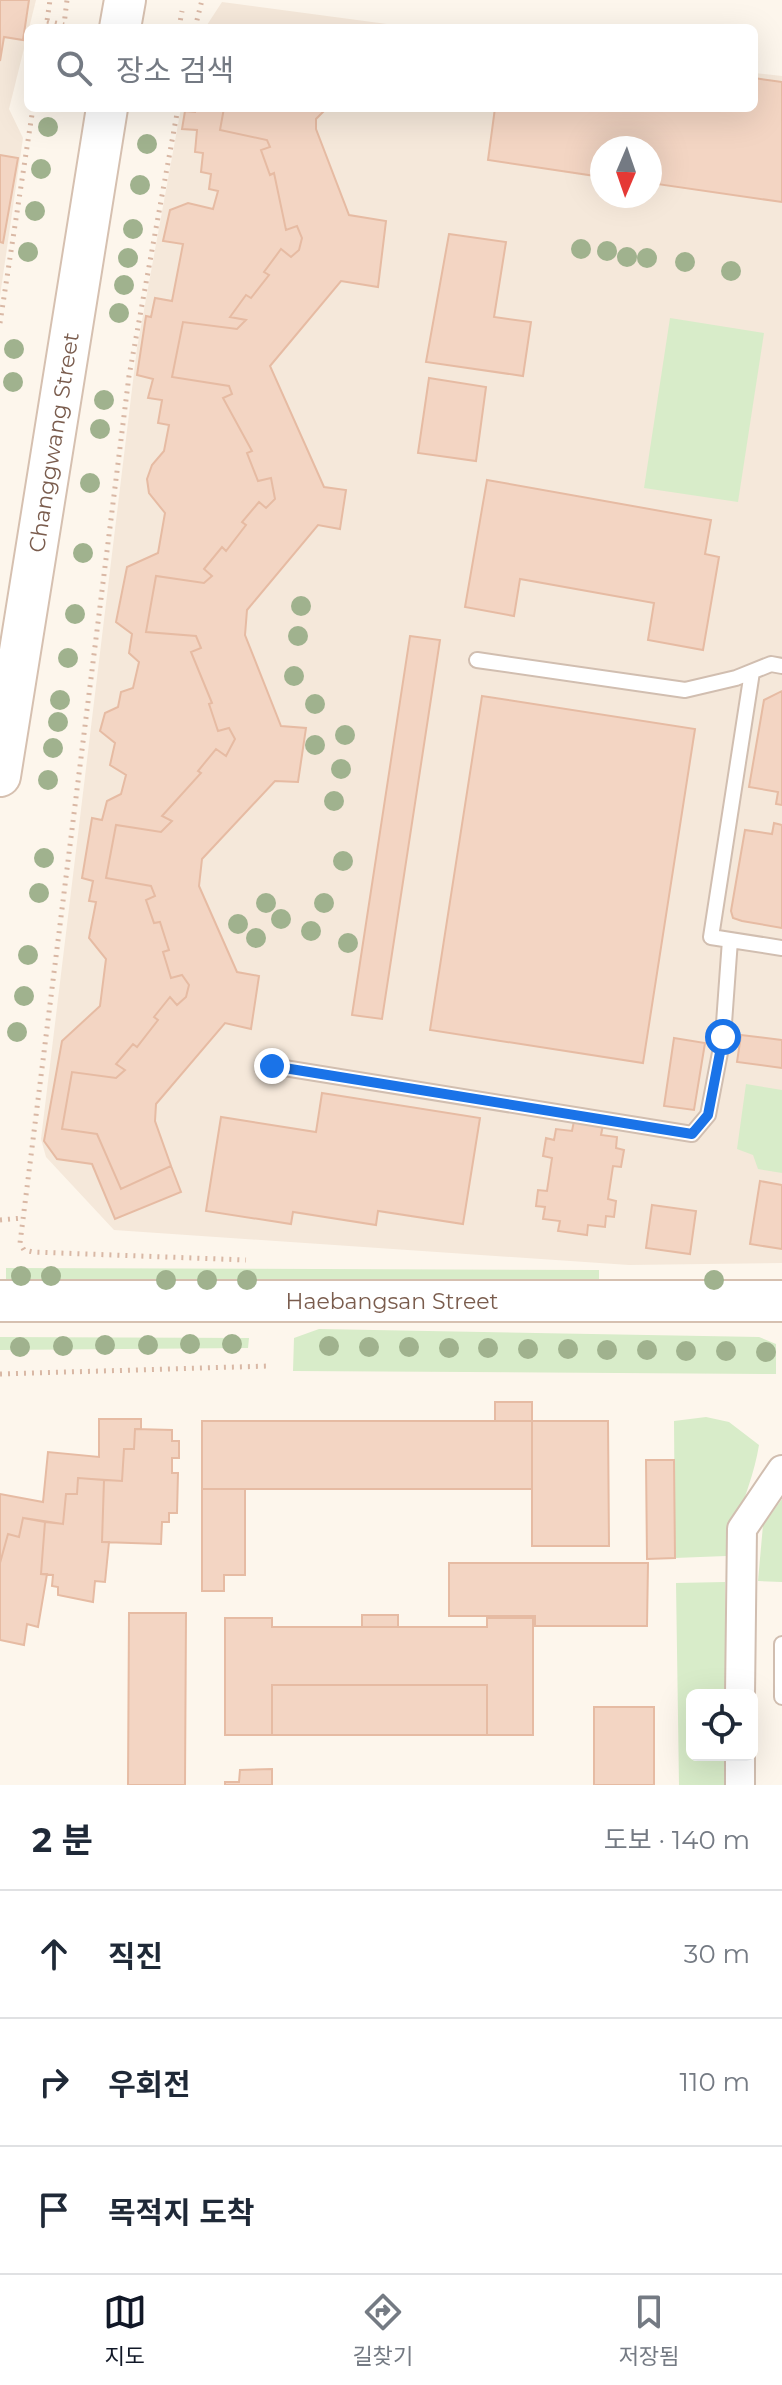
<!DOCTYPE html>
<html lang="ko">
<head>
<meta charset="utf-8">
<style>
  body { margin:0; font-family:Montserrat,"Noto Sans KR",sans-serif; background:#f6f6f7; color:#1f2937 }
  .controls { position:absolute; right:24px; bottom:24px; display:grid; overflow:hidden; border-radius:12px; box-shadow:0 8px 32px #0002 }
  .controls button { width:72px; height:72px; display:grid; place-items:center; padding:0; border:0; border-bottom:2px solid #e0e1e3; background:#fff; color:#1f2937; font:40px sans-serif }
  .compass { position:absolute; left:590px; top:136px; width:72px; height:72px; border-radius:50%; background:#fff; box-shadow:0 8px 32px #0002; rotate:182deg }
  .stop { position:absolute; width:24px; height:24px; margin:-18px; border:6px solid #1a73e8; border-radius:50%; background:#fff }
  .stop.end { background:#1a73e8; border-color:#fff; box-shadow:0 2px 8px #0008 }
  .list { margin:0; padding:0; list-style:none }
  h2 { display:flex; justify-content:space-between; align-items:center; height:104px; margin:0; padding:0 32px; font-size:34px }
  h2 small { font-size:26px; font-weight:400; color:#747a83 }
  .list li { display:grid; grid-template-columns:52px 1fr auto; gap:24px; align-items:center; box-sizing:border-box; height:128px; padding:0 32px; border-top:2px solid #e0e1e3 }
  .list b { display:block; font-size:30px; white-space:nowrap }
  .list em { font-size:26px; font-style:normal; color:#747a83 }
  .icon { flex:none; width:44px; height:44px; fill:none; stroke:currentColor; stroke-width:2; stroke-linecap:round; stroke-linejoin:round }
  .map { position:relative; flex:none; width:782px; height:1785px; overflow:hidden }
  .search { position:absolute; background:#fff; box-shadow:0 8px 32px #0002; left:24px; right:24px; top:24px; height:88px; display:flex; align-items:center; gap:20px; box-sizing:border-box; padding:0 28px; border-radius:12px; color:#747a83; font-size:30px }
  .sheet { height:488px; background:#fff }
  nav { display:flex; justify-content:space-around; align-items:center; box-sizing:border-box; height:112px; border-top:2px solid #e0e1e3; background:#fff; font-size:22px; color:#747a83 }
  nav a { display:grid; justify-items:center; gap:4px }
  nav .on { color:#111827 }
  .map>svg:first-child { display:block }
</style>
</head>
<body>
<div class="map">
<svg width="782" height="1785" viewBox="0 0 782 1785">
  <rect width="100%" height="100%" fill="#fdf6ec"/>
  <!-- residential -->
  <path fill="#f5e8da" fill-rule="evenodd" d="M 0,0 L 36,0 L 9,109 L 23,138 L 0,296 Z
    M 222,2 L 417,28 L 205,28 Z
    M 754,73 L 782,76 L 782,1263 L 629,1265 L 114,1230 L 46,1157 L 41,1139 L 137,348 L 181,108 L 754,108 ZM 602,148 L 650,148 L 650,196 L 602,196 Z"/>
  <!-- green -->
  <path fill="#d8ecc9" d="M 670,318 L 764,333 L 738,502 L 644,488 Z
    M 746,1084 L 782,1090 L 782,1173 L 758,1169 L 753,1155 L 737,1149 Z
    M 6,1268 L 599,1270 L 599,1286 L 6,1283 Z
    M 319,1329 L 759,1337 L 776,1344 L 776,1374 L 293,1371 L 294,1338 Z
    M 0,1337 L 249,1338 L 248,1348 L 0,1350 Z
    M 706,1417 L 729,1422 L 759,1445 C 753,1483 735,1519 726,1556 L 675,1558 L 674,1421 Z
    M 782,1499 L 782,1582 L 758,1581 L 763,1525 Z
    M 725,1582 L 726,1695 L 692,1695 L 692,1755 L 726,1755 L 726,1785 L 679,1785 L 676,1583 Z"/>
  <!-- building -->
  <path fill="#f3d5c3" stroke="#e6bba3" stroke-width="2" d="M 0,0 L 29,0 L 23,40 L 4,37 L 0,61 Z
    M 754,78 L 782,82 L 782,202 L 650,183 L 650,148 L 602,148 L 602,177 L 488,160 L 495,108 L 754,108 Z
    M 195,108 L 224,108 L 220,130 L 267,140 L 270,147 L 261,150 L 270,175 L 274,173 L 286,230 L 297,226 L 302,238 L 299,250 L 291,257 L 281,249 L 264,272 L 269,275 L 251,298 L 246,295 L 230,317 L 246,320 L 237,329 L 183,322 L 172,377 L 229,386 L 232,394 L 223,398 L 252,451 L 247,453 L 258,481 L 271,478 L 275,499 L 266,508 L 259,502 L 242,522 L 246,525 L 226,551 L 222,547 L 204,569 L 212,576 L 204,583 L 156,576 L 146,632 L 196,636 L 201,648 L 191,652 L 212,703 L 209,704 L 218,731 L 229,728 L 235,739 L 226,756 L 216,749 L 198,771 L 201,773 L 162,816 L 172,821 L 161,832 L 116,825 L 106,878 L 151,886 L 155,896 L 146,900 L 154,923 L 160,922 L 169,950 L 163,952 L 171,978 L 182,975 L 189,985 L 186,997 L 177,1005 L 170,997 L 154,1017 L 158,1020 L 137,1047 L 133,1044 L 116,1064 L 125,1070 L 116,1078 L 72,1072 L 62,1129 L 97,1134 L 121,1189 L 171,1166 L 181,1192 L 115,1219 L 92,1164 L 57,1159 L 44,1141 L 62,1041 L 100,1006 L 106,959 L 89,938 L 96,902 L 89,901 L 93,881 L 82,878 L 92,818 L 102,820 L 107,801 L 121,794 L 126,775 L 110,765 L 115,743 L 100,731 L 105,713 L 118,707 L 121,692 L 133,688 L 139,662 L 129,653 L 132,634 L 116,622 L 127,567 L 158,553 L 165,513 L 149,493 L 147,479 L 152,465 L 164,451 L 169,425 L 158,423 L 162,400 L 148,398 L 153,379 L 137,375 L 146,316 L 151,317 L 155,298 L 172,301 L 183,244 L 163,241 L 170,210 L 188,203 L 213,209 L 218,191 L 209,189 L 211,174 L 201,172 L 203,153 L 195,152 L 197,130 L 182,129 L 185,111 L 195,112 Z
    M 224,108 L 327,108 L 316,119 L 316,129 L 349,215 L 386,221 L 378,287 L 341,281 L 270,366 L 324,487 L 346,490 L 340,529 L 318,525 L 247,610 L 245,635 L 281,726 L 306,728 L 298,782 L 275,781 L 202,859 L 199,886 L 237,972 L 259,976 L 251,1029 L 225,1023 L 156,1104 L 155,1121 L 171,1166 L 121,1189 L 97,1134 L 62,1129 L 72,1072 L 116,1078 L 125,1070 L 116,1064 L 133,1044 L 137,1047 L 158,1020 L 154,1017 L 170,997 L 177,1005 L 186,997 L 189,985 L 182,975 L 171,978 L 163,952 L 169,950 L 160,922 L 154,923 L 146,900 L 155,896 L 151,886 L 106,878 L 116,825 L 161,832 L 172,821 L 162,816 L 201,773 L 198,771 L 216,749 L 226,756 L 235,739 L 229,728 L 218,731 L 209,704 L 212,703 L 191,652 L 201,648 L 196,636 L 146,632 L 156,576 L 204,583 L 212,576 L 204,569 L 222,547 L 226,551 L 246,525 L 242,522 L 259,502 L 266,508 L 275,499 L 271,478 L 258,481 L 247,453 L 252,451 L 223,398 L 232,394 L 229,386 L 172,377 L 183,322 L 237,329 L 246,320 L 230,317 L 246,295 L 251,298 L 269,275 L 264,272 L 281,249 L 291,257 L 299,250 L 302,238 L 297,226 L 286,230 L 274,173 L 270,175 L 261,150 L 270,147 L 267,140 L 220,130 Z
    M 0,155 L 18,158 L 3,243 L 0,242 Z
    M 449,234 L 506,242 L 494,317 L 531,322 L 523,376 L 426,362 Z
    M 429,378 L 486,387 L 476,461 L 418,453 Z
    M 487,480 L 711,520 L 705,554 L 719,557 L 703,650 L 648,640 L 654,603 L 520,579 L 514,616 L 465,607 Z
    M 410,636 L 440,640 L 382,1019 L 352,1015 Z
    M 782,691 L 782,805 L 776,804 L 778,792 L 749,787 L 764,700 Z
    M 482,696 L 695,729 L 643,1063 L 430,1030 Z
    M 774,823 L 782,825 L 782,928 L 742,921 L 733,918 L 731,911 L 745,830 L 772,834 Z
    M 741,1035 L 782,1040 L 782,1068 L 737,1062 Z
    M 674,1038 L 705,1043 L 694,1110 L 664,1106 Z
    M 322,1093 L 480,1118 L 463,1224 L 378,1211 L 376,1225 L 293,1212 L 291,1224 L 206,1211 L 221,1117 L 316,1132 Z
    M 574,1121 L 603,1125 L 601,1135 L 617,1137 L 616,1148 L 624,1150 L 621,1167 L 613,1166 L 608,1199 L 616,1201 L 614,1217 L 606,1216 L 605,1227 L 588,1225 L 587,1235 L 558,1231 L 560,1221 L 543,1219 L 545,1207 L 536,1206 L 538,1190 L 547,1191 L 552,1158 L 543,1156 L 546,1138 L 554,1140 L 556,1129 L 572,1131 Z
    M 760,1181 L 782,1185 L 782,1249 L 750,1244 Z
    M 652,1205 L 696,1211 L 690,1254 L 646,1248 Z
    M 495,1402 L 532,1402 L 532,1421 L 495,1421 Z
    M 99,1419 L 141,1419 L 141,1429 L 135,1429 L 134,1449 L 124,1449 L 122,1481 L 78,1478 L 77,1494 L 66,1494 L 63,1524 L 23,1518 L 19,1537 L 8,1534 L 0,1563 L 0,1494 L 43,1502 L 48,1452 L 99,1457 Z
    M 202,1421 L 532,1421 L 532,1489 L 202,1489 Z
    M 532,1421 L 608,1421 L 609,1546 L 532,1546 Z
    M 135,1429 L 172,1430 L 172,1441 L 179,1441 L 179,1458 L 172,1458 L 172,1473 L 178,1473 L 177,1513 L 169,1513 L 169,1522 L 162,1522 L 161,1544 L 102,1542 L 104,1480 L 122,1481 L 124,1449 L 134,1449 Z
    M 646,1460 L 674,1460 L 675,1558 L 647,1559 Z
    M 78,1478 L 104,1480 L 102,1542 L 109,1542 L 105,1582 L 95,1581 L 93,1602 L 58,1595 L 58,1587 L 52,1586 L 53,1575 L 41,1574 L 45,1522 L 63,1524 L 66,1494 L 77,1494 Z
    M 202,1489 L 245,1489 L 245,1575 L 224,1575 L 224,1591 L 202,1591 Z
    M 23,1518 L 45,1522 L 41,1574 L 47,1574 L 38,1627 L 27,1624 L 24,1645 L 0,1640 L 0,1563 L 8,1534 L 19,1537 Z
    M 449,1563 L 648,1563 L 647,1626 L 535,1626 L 535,1616 L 449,1616 Z
    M 129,1613 L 186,1613 L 185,1785 L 128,1785 Z
    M 362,1615 L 398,1615 L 398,1627 L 362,1627 Z
    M 225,1618 L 272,1618 L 272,1627 L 487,1627 L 487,1618 L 533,1618 L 533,1735 L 487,1735 L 487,1685 L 272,1685 L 272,1735 L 225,1735 Z
    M 272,1685 L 487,1685 L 487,1735 L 272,1735 Z
    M 594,1707 L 654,1707 L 654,1785 L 594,1785 Z
    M 272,1769 L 272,1785 L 225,1785 L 225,1782 L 239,1782 L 240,1770 Z"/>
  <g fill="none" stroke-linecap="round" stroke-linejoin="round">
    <defs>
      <path id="lane" d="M 477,660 L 685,690 L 736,678 L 771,664 L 782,666
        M 752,672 L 711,937 L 782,948
        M 272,1066 L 692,1134 L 708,1115 L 723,1037 L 730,940
        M 782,1644 L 782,1697"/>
      <path id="street" d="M 740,1695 L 742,1529 L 782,1470
        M 740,1755 L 740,1785"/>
      <g id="secondary">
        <path d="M 120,28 L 125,0"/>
        <path id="s1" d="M 0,776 L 107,108"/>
        <path id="s2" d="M 0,1301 L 782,1301"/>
      </g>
    </defs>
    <!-- lane casing -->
    <use href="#lane" stroke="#d1beb0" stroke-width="18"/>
    <!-- street casing -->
    <use href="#street" stroke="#d1beb0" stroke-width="32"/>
    <!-- secondary casing -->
    <use href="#secondary" stroke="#d6c0b0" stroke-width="44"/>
    <!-- path -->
    <path stroke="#d9b8a5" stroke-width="5" stroke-dasharray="2 6" stroke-linecap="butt" d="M 47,21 L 64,25 L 67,0
      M 46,28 L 50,0
      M 179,28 L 182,11
      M 195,28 L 202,0
      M 178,108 L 129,376 L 20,1243 L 24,1250 L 33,1252 L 246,1260
      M 0,323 L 33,108
      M 0,1220 L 23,1218
      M 0,1374 L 270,1366"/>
    <!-- lane -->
    <use href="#lane" stroke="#fff" stroke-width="14"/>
    <!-- street -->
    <use href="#street" stroke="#fff" stroke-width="28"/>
    <!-- secondary -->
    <use href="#secondary" stroke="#fff" stroke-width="40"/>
  </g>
  <!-- trees -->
  <g fill="#a0b28e">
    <circle cx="48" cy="127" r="10"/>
    <circle cx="147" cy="144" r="10"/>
    <circle cx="41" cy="169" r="10"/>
    <circle cx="140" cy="185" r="10"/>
    <circle cx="35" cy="211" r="10"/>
    <circle cx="133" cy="229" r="10"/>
    <circle cx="581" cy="249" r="10"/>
    <circle cx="607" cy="251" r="10"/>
    <circle cx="28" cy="252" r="10"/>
    <circle cx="627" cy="257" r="10"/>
    <circle cx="128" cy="258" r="10"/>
    <circle cx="647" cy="258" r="10"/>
    <circle cx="685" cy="262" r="10"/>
    <circle cx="731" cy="271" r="10"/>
    <circle cx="124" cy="285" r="10"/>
    <circle cx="119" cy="313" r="10"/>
    <circle cx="14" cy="349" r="10"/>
    <circle cx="13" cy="382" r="10"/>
    <circle cx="104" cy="400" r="10"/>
    <circle cx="100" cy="429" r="10"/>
    <circle cx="90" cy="483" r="10"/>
    <circle cx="83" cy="553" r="10"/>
    <circle cx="301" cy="606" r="10"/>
    <circle cx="75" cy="614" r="10"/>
    <circle cx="298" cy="636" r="10"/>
    <circle cx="68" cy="658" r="10"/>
    <circle cx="294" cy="676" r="10"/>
    <circle cx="60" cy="700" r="10"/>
    <circle cx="315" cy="704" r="10"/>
    <circle cx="58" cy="722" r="10"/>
    <circle cx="345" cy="735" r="10"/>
    <circle cx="315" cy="745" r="10"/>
    <circle cx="53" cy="748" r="10"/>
    <circle cx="341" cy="769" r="10"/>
    <circle cx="48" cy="780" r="10"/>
    <circle cx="334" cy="801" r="10"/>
    <circle cx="44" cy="858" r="10"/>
    <circle cx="343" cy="861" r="10"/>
    <circle cx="39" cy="893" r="10"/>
    <circle cx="266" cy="903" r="10"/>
    <circle cx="324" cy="903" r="10"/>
    <circle cx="281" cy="919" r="10"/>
    <circle cx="238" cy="924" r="10"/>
    <circle cx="311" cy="931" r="10"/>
    <circle cx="256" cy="938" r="10"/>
    <circle cx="348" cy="943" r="10"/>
    <circle cx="28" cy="955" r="10"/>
    <circle cx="24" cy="996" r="10"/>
    <circle cx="17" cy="1032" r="10"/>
    <circle cx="21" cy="1276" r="10"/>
    <circle cx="51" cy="1276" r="10"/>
    <circle cx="166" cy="1280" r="10"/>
    <circle cx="207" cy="1280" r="10"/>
    <circle cx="247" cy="1280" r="10"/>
    <circle cx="714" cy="1280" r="10"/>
    <circle cx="190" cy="1344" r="10"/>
    <circle cx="232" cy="1344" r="10"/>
    <circle cx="105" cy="1345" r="10"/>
    <circle cx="148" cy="1345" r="10"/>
    <circle cx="63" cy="1346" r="10"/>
    <circle cx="329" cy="1346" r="10"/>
    <circle cx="20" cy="1347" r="10"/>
    <circle cx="369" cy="1347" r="10"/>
    <circle cx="409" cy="1347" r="10"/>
    <circle cx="449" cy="1348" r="10"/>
    <circle cx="488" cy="1348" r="10"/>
    <circle cx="528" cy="1349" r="10"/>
    <circle cx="568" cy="1349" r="10"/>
    <circle cx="607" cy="1350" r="10"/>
    <circle cx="647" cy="1350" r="10"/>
    <circle cx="686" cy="1351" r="10"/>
    <circle cx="726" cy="1351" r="10"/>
    <circle cx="766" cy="1352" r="10"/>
  </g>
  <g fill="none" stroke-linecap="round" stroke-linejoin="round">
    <!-- route -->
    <path stroke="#1a73e8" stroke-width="10" d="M 272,1066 L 692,1134 L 708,1115 L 723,1037"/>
  </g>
  <g text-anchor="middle" stroke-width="6" stroke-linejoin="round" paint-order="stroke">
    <!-- street labels -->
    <g font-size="22" fill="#7a5c4d" stroke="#fffaf3">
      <text dy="8" stroke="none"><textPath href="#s1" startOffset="338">Changgwang Street</textPath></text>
      <text dy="8" stroke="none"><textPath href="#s2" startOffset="392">Haebangsan Street</textPath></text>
    </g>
  </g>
</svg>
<div class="controls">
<button><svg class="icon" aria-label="locate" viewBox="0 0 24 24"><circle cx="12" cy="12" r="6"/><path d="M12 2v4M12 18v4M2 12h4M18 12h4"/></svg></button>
</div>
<svg class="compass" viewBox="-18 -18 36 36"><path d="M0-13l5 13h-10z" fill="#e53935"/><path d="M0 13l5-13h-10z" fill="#747a83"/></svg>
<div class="stop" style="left:723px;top:1037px"></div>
<div class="stop end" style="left:272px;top:1066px"></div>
<div class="search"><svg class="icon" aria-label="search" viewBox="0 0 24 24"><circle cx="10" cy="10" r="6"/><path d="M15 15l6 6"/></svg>장소 검색</div>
</div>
<section class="sheet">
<h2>2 분<small>도보 · 140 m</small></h2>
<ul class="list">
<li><svg class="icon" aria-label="ahead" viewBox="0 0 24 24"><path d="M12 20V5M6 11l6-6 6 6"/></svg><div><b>직진</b></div><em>30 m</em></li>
<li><svg class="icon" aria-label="right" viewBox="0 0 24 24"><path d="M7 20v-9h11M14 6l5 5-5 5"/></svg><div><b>우회전</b></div><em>110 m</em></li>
<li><svg class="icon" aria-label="arrive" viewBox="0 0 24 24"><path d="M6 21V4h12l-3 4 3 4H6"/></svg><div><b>목적지 도착</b></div></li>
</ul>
</section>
<nav>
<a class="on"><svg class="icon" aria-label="map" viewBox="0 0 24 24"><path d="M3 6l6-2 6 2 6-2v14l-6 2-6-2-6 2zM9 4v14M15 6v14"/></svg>지도</a>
<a><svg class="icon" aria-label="directions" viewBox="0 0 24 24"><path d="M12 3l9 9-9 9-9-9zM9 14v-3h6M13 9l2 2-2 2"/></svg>길찾기</a>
<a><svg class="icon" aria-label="saved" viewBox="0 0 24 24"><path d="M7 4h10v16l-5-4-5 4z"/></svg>저장됨</a>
</nav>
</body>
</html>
